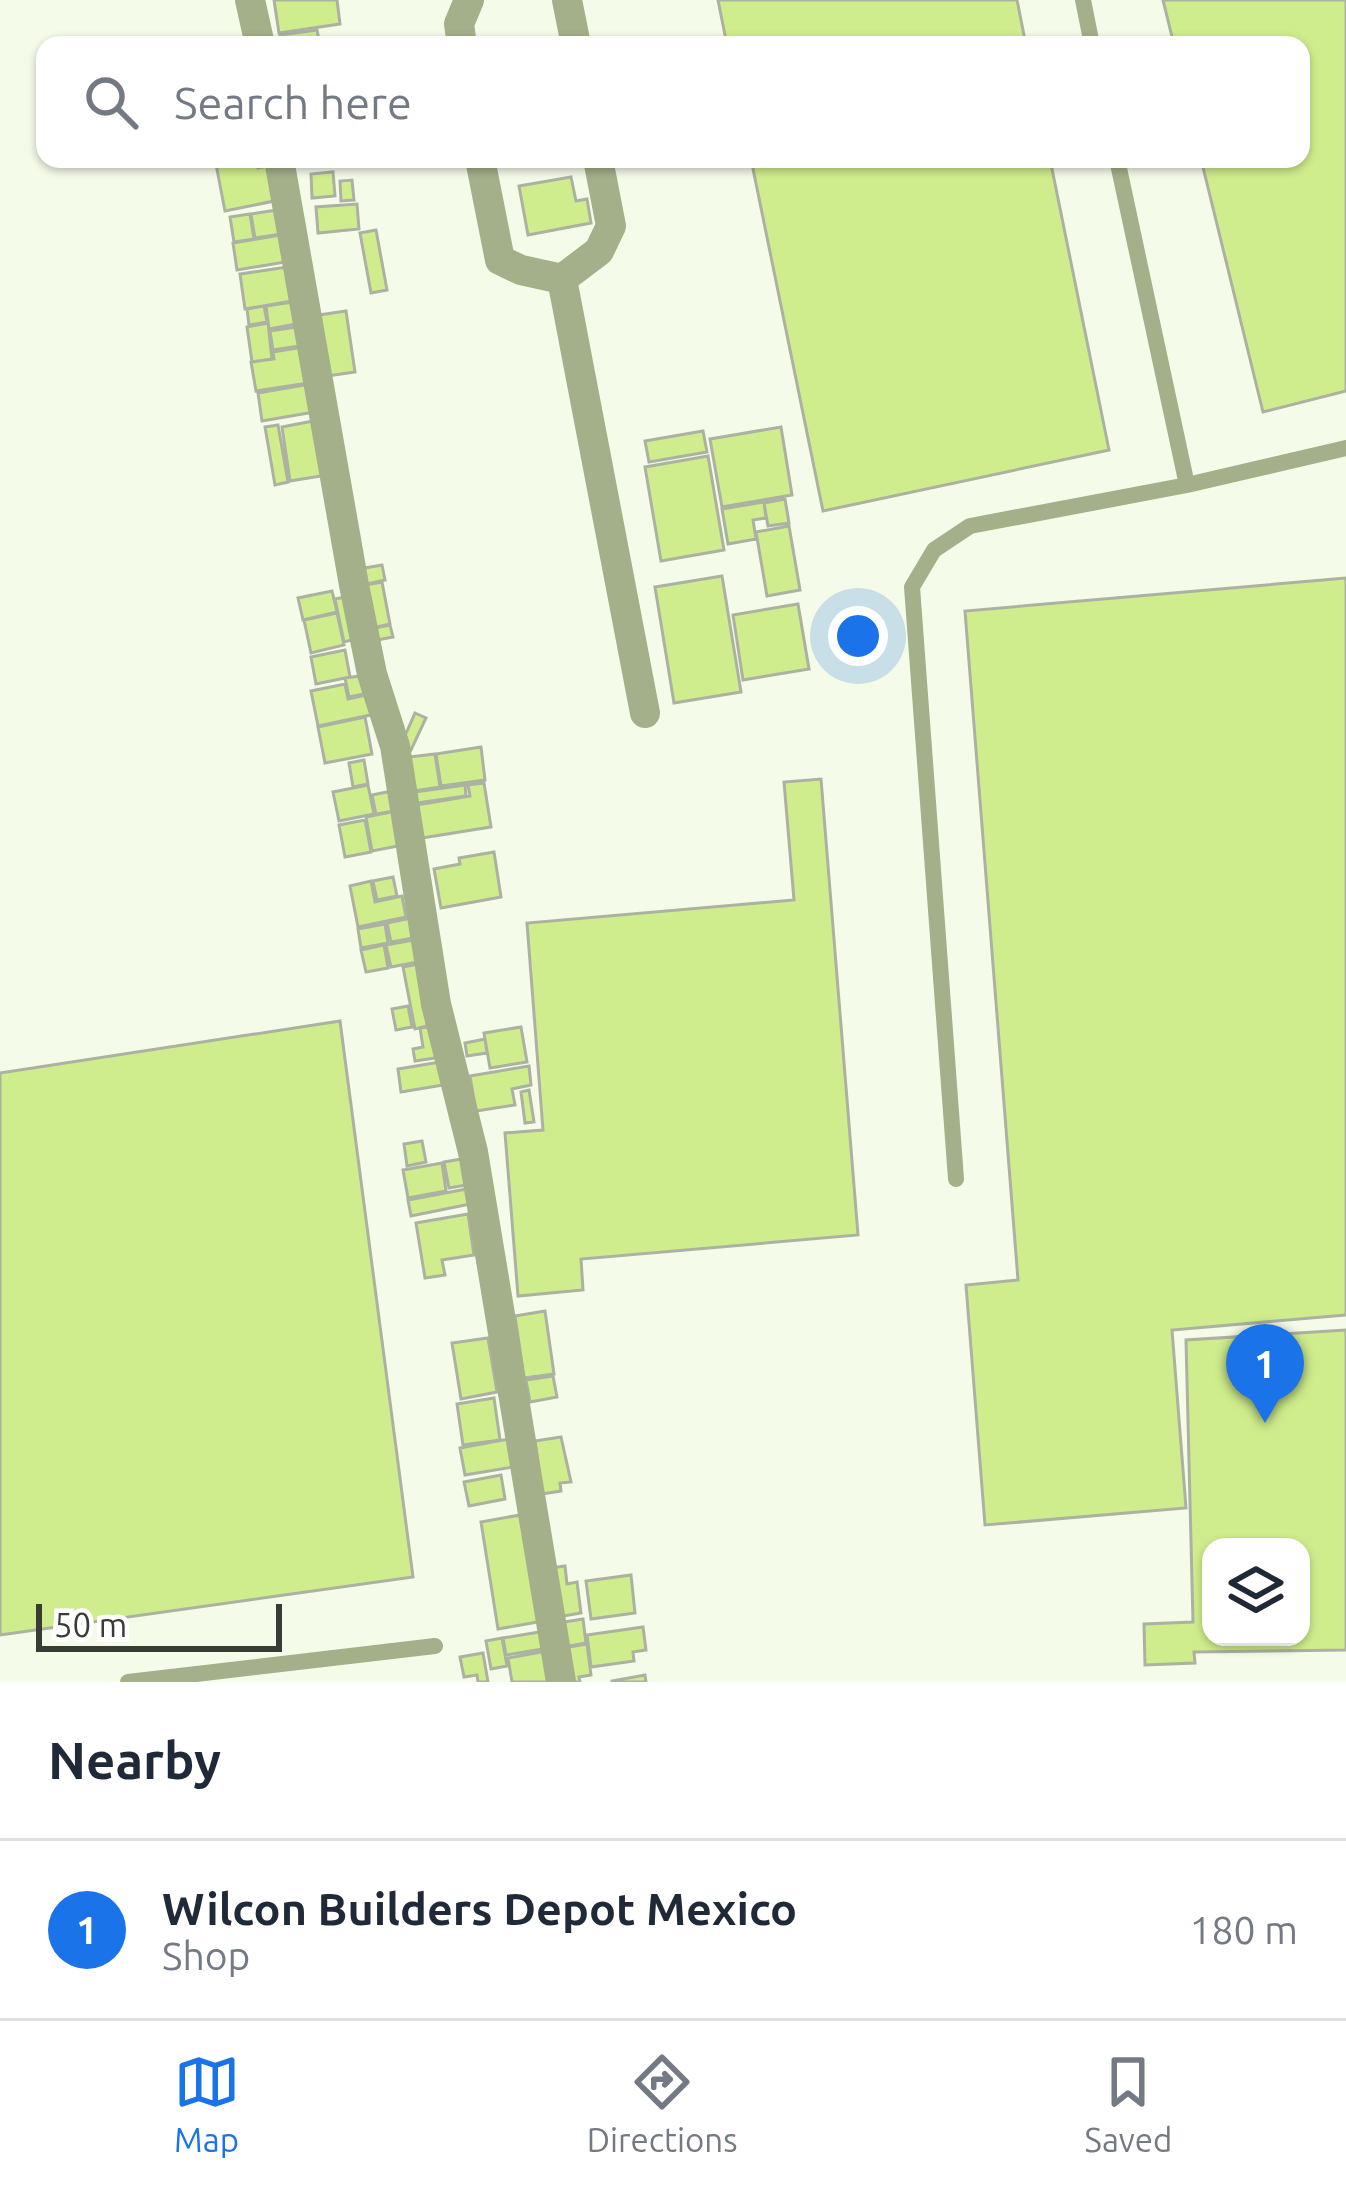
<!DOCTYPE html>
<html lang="en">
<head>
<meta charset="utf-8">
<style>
  body { margin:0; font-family:Ubuntu,sans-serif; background:#f6f6f7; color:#1f2937 }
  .controls { position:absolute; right:36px; bottom:36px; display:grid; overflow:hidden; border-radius:24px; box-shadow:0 3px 9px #0004 }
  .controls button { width:108px; height:108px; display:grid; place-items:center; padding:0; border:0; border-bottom:3px solid #e0e1e3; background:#fff; color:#1f2937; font:60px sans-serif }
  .scale { position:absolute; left:36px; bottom:30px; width:246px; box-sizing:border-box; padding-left:12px; border:6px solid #393c35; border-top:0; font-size:33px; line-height:42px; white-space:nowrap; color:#393c35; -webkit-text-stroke:9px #fff; paint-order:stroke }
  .you { position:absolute; left:858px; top:636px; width:42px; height:42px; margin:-30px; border:9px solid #fff; border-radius:50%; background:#1a73e8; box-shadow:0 0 0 18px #1a73e833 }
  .badge { display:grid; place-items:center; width:78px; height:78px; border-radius:50%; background:#1a73e8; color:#fff; font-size:39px; font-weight:700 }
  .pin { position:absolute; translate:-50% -99px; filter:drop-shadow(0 3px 6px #0008) }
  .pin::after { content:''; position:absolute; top:63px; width:42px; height:36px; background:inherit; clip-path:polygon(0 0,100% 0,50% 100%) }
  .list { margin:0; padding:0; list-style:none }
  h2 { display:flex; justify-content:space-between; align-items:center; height:156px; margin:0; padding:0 48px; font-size:51px }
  h2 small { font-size:39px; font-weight:400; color:#747a83 }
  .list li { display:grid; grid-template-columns:78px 1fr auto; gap:36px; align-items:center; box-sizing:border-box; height:180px; padding:0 48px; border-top:3px solid #e0e1e3 }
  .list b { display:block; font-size:45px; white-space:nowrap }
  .list p { margin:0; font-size:39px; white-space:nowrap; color:#747a83 }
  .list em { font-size:39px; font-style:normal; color:#747a83 }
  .icon { flex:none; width:66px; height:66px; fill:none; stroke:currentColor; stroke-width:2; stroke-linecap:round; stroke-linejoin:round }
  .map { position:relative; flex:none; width:1346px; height:1682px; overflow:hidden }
  .search { position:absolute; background:#fff; box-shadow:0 3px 9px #0004; left:36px; right:36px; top:36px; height:132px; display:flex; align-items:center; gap:30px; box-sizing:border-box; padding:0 42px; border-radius:24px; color:#747a83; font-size:45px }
  .sheet { height:336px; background:#fff }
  nav { display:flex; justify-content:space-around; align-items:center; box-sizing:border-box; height:168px; border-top:3px solid #e0e1e3; background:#fff; font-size:33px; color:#747a83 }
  nav a { display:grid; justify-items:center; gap:6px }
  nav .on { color:#1a73e8 }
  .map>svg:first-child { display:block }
</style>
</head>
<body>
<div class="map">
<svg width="1346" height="1682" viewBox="0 0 1346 1682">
  <rect width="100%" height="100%" fill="#f5fbe9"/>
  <!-- building -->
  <path fill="#d0ed8d" stroke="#acb2a1" stroke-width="3" fill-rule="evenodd" d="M 274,0 L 337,0 L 340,24 L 279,33 Z
    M 718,0 L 1017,0 L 1026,45 L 727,45 Z
    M 1163,0 L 1346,0 L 1346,391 L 1263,412 L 1201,159 L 1301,159 L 1301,45 L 1174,45 Z
    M 317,30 L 320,45 L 281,45 L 280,35 Z
    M 215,159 L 257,159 L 258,168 L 277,164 L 284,199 L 225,211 Z
    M 751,159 L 1050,159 L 1109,450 L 823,511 Z
    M 333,172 L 335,196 L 312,198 L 311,174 Z
    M 571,177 L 576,201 L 587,199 L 591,223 L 528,235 L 519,186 Z
    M 352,180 L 354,200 L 341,201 L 340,181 Z
    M 357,204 L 359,229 L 318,233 L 316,207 Z
    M 283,209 L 288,233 L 255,238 L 251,214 Z
    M 250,214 L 254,239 L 234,242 L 230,217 Z
    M 376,230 L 387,290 L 371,293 L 360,233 Z
    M 287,234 L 291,261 L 237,270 L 233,243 Z
    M 287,267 L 292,301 L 245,309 L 240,274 Z
    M 293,302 L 296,324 L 269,329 L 266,306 Z
    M 264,306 L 267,322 L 249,325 L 247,309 Z
    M 346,311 L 355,372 L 320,377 L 312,316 Z
    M 268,323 L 272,359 L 252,362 L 247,327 Z
    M 303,326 L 306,345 L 273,350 L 270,331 Z
    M 309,346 L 315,382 L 256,391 L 251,362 L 274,359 L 273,352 Z
    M 316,383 L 320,411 L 262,421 L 258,393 Z
    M 318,420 L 327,475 L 290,481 L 282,427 Z
    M 278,425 L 288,482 L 275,485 L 265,427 Z
    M 781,427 L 792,495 L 722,507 L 710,439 Z
    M 703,431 L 707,452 L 649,462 L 645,441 Z
    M 708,456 L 724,550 L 661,561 L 645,467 Z
    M 785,499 L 789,523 L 768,526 L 764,503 Z
    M 764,502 L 766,518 L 753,520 L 756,539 L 728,544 L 722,509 Z
    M 789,526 L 800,590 L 767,596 L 756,532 Z
    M 382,565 L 385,580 L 362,585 L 359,569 Z
    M 722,576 L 741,692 L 674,703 L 655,587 Z
    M 1346,578 L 1346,1315 L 1172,1330 L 1186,1508 L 985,1525 L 966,1285 L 1018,1280 L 965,611 Z
    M 382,582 L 390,624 L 368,629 L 360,586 Z
    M 332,591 L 337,612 L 303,620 L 298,598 Z
    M 351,596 L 359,638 L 344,642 L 335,599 Z
    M 798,604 L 809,669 L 743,680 L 733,615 Z
    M 337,613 L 344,645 L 311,653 L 304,620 Z
    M 390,625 L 393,637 L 372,641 L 370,629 Z
    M 345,650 L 350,677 L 316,684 L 311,657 Z
    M 360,676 L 364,694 L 349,697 L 345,678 Z
    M 345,684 L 348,699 L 376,693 L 380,713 L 318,726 L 311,691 Z
    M 415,713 L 426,718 L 411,750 L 401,745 Z
    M 365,717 L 372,754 L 325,763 L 318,727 Z
    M 481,747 L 485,780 L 441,786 L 436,754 Z
    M 435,754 L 440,787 L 414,791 L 409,757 Z
    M 364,760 L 368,784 L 353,787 L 349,763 Z
    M 821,779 L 858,1235 L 581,1259 L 583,1290 L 518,1296 L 505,1133 L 543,1130 L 527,923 L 794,900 L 784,782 Z
    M 484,783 L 491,827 L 422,838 L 417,805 L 470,796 L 468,785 Z
    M 368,785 L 374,814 L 339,821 L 333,792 Z
    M 465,785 L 466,796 L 417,803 L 415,792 Z
    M 397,790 L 401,810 L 376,814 L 372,795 Z
    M 401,810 L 408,844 L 372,851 L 366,817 Z
    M 365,820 L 371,852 L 345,857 L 339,825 Z
    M 494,852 L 501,897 L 441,908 L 434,869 L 460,864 L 459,858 Z
    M 393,877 L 397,896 L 377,900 L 373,881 Z
    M 371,881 L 375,902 L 402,896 L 406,917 L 358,927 L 350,886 Z
    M 416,917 L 419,937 L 391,942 L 387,923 Z
    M 385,924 L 388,943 L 361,948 L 358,929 Z
    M 419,939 L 423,961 L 391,967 L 386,945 Z
    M 384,945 L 388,968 L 366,972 L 361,950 Z
    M 423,963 L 427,1026 L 415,1029 L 403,967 Z
    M 408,1006 L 412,1027 L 396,1030 L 392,1009 Z
    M 340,1021 L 413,1577 L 0,1635 L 0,1073 Z
    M 438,1026 L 442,1057 L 415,1061 L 413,1049 L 423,1047 L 420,1028 Z
    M 521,1027 L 527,1062 L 490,1068 L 484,1033 Z
    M 485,1039 L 487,1053 L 467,1056 L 465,1043 Z
    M 440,1062 L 443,1085 L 401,1092 L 398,1069 Z
    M 529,1066 L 531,1085 L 512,1089 L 515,1105 L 476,1111 L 470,1076 Z
    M 529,1090 L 534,1122 L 525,1123 L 521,1092 Z
    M 422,1141 L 426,1162 L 407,1166 L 404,1144 Z
    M 467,1158 L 472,1184 L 449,1188 L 444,1162 Z
    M 442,1163 L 446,1191 L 408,1198 L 403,1170 Z
    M 477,1187 L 480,1202 L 411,1216 L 408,1200 Z
    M 468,1214 L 474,1255 L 442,1260 L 445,1275 L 425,1278 L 416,1223 Z
    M 545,1311 L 554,1374 L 524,1378 L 515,1316 Z
    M 1346,1330 L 1346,1650 L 1194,1652 L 1195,1663 L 1145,1665 L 1144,1624 L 1193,1622 L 1186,1340 ZM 1211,1547 L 1301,1547 L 1301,1637 L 1211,1637 Z
    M 488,1338 L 497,1392 L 461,1399 L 452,1343 Z
    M 553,1376 L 557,1397 L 530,1402 L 526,1380 Z
    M 494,1398 L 500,1440 L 463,1445 L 457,1404 Z
    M 561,1437 L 571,1482 L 560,1483 L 561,1491 L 542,1494 L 535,1441 Z
    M 514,1438 L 519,1466 L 465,1475 L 460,1448 Z
    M 501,1475 L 505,1499 L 469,1506 L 464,1482 Z
    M 531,1513 L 549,1620 L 498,1629 L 481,1522 Z
    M 565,1566 L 567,1584 L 577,1582 L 581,1613 L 557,1617 L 551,1568 Z
    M 631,1575 L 635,1613 L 591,1619 L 586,1581 Z
    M 583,1619 L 586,1643 L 563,1647 L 558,1623 Z
    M 643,1627 L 646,1650 L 633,1652 L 634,1661 L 591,1667 L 587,1635 Z
    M 545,1631 L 548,1648 L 506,1655 L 503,1638 Z
    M 502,1638 L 507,1666 L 491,1669 L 486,1641 Z
    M 587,1644 L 591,1675 L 579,1677 L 580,1682 L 569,1682 L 563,1648 Z
    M 547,1651 L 553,1682 L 512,1682 L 508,1658 Z
    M 483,1653 L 488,1682 L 478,1682 L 477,1675 L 464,1677 L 460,1657 Z
    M 645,1675 L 646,1682 L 612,1682 L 612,1681 Z"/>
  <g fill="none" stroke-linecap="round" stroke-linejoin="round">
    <!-- service -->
    <path stroke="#a3b089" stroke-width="16" d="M 1083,0 L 1092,45
      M 1117,159 L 1187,485
      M 956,1179 L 912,587 L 934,550 L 970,526 L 1187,485 L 1346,448
      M 128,1682 L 435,1646"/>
    <!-- minor -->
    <path stroke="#a3b089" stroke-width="30" d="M 250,0 L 260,45
      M 567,0 L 576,45
      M 462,45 L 459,24 L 469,0
      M 279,159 L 354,585 L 372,674 L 395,746 L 436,1004 L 473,1152 L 561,1682
      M 480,159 L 500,260 L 521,270 L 562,279
      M 562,279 L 645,713
      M 562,279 L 599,251 L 611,226 L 598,159"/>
  </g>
</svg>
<div class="controls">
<button><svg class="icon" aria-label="layers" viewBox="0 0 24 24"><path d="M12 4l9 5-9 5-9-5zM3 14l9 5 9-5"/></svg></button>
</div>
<div class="scale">50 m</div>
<div class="you"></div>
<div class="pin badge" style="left:1265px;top:1423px">1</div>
<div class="search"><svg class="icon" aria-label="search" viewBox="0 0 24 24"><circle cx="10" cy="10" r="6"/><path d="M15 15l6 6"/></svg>Search here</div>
</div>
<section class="sheet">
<h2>Nearby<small></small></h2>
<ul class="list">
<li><span class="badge">1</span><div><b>Wilcon Builders Depot Mexico</b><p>Shop</p></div><em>180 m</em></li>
</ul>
</section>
<nav>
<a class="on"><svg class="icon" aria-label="map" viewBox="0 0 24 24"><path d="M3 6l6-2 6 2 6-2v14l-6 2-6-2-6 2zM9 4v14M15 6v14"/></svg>Map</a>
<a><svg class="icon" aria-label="directions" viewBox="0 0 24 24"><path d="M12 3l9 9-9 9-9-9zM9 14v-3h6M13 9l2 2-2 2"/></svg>Directions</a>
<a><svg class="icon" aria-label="saved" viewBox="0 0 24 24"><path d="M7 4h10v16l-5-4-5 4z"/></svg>Saved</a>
</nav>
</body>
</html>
